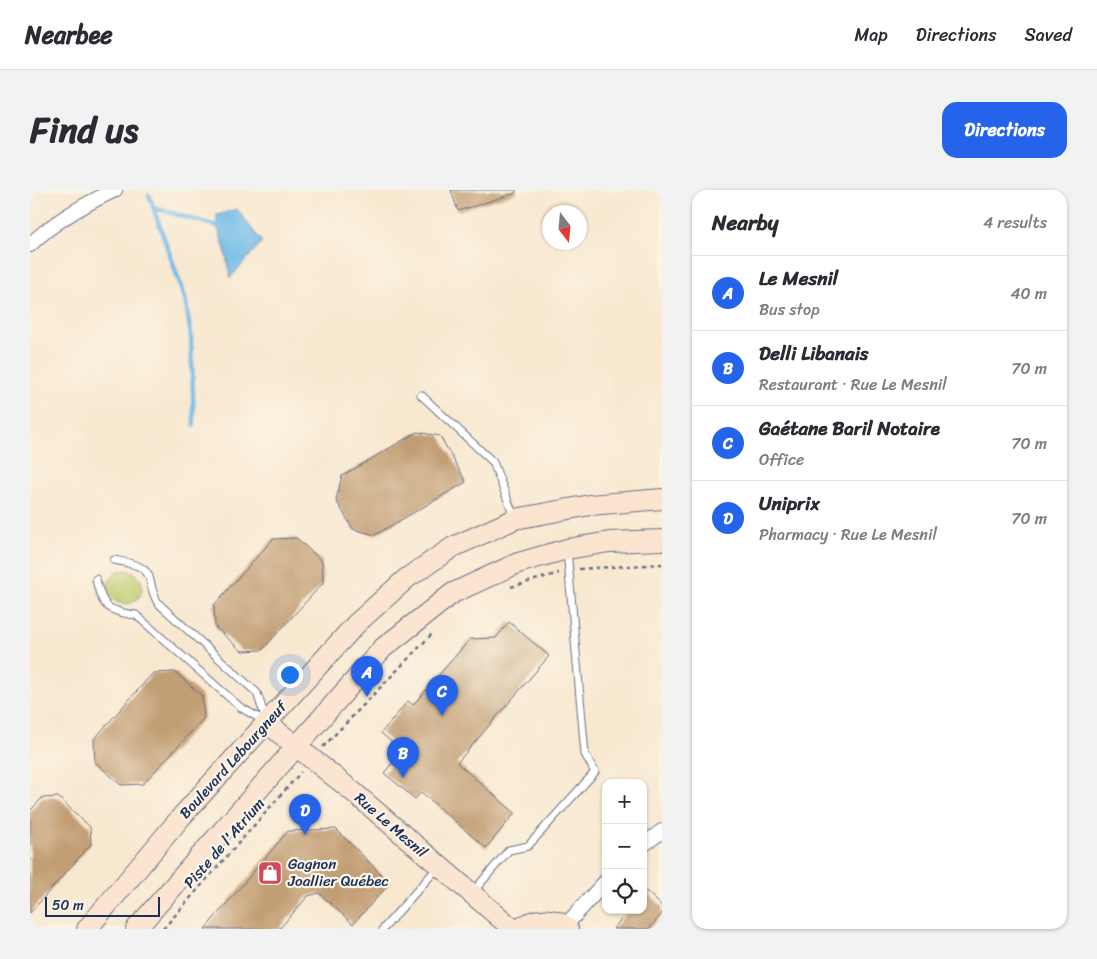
<!DOCTYPE html>
<html lang="en">
<head>
<meta charset="utf-8">
<style>
  body { margin:0; font-family:Sriracha,sans-serif; background:#f2f2f3; color:#2b2b33 }
  .controls { position:absolute; right:15px; bottom:15px; display:grid; overflow:hidden; border-radius:10px; box-shadow:0 1px 4px #0004 }
  .controls button { width:45px; height:45px; display:grid; place-items:center; padding:0; border:0; border-bottom:1px solid #e1e1e2; background:#fff; color:#2b2b33; font:25px sans-serif }
  .compass { position:absolute; left:512px; top:15px; width:45px; height:45px; border-radius:50%; background:#fff; box-shadow:0 1px 4px #0004; rotate:164deg }
  .scale { position:absolute; left:15px; bottom:12px; width:115px; box-sizing:border-box; padding-left:5px; border:2px solid #1b2f5e; border-top:0; font-size:14px; line-height:18px; white-space:nowrap; color:#1b2f5e; -webkit-text-stroke:4px #fcf5e5; paint-order:stroke }
  .you { position:absolute; left:259px; top:484px; width:18px; height:18px; margin:-12px; border:4px solid #fff; border-radius:50%; background:#1a73e8; box-shadow:0 0 0 8px #1a73e833 }
  .badge { display:grid; place-items:center; width:32px; height:32px; border-radius:50%; background:#2563eb; color:#fff; font-size:16px; font-weight:700 }
  .pin { position:absolute; translate:-50% -41px; filter:drop-shadow(0 1px 2px #0008) }
  .pin::after { content:''; position:absolute; top:26px; width:18px; height:15px; background:inherit; clip-path:polygon(0 0,100% 0,50% 100%) }
  .list { margin:0; padding:0; list-style:none }
  h2 { display:flex; justify-content:space-between; align-items:center; height:65px; margin:0; padding:0 20px; font-size:21px }
  h2 small { font-size:16px; font-weight:400; color:#7c7c81 }
  .list li { display:grid; grid-template-columns:32px 1fr auto; gap:15px; align-items:center; box-sizing:border-box; height:75px; padding:0 20px; border-top:1px solid #e1e1e2 }
  .list b { display:block; font-size:19px; white-space:nowrap }
  .list p { margin:0; font-size:16px; white-space:nowrap; color:#7c7c81 }
  .list em { font-size:16px; font-style:normal; color:#7c7c81 }
  .icon { flex:none; width:28px; height:28px; fill:none; stroke:currentColor; stroke-width:2; stroke-linecap:round; stroke-linejoin:round }
  .map { position:relative; flex:none; width:632px; height:739px; overflow:hidden; border-radius:15px }
  header { display:flex; align-items:center; gap:30px; box-sizing:border-box; height:70px; padding:0 25px; background:#fff; border-bottom:1px solid #e1e1e2 }
  header strong { font-size:24px }
  nav { display:flex; gap:28px; margin-inline-start:auto; font-size:18px }
  .intro { display:flex; align-items:center; justify-content:space-between; box-sizing:border-box; height:120px; padding:0 30px }
  h1 { margin:0; font-size:35px }
  .button { padding:12px 22px; border-radius:15px; background:#2563eb; color:#fff; font-size:18px; font-weight:700 }
  main { display:flex; gap:30px; padding:0 30px }
  aside { flex:1; background:#fff; border-radius:15px; box-shadow:0 1px 4px #0004 }
  .map>svg:first-child { display:block }
</style>
</head>
<body>
<header>
<strong>Nearbee</strong>
<nav><a>Map</a><a>Directions</a><a>Saved</a></nav>
</header>
<div class="intro"><h1>Find us</h1><a class="button">Directions</a></div>
<main>
<div class="map">
<svg width="632" height="739" viewBox="0 0 632 739">
  <rect width="100%" height="100%" fill="#fcf5e5"/>
  <filter id="ink" filterUnits="userSpaceOnUse"><feTurbulence type="fractalNoise" baseFrequency=".02" numOctaves="2"/><feDisplacementMap in="SourceGraphic" scale="10" xChannelSelector="R" yChannelSelector="G"/><feConvolveMatrix kernelMatrix="1 2 1 2 8 2 1 2 1" color-interpolation-filters="sRGB"/></filter>
  <filter id="wash" filterUnits="userSpaceOnUse"><feTurbulence type="fractalNoise" baseFrequency=".0096" numOctaves="4" result="noise"/><feDisplacementMap in="SourceGraphic" scale="20" xChannelSelector="R" yChannelSelector="G"/><feGaussianBlur stdDeviation="1.12" result="paint"/><feColorMatrix in="noise" values="0 0 0 0 0 0 0 0 0 0 0 0 0 0 0 0 0 1.4 0 .05"/><feComposite in="paint" operator="in"/></filter>
  <g filter="url(#wash)">
    <rect width="100%" height="100%" fill="#f8e8d0"/>
    <!-- green -->
    <path fill="#becb6d" stroke="#6c7d66" d="M78 397a17 17 0 1 1 34 0a17 17 0 1 1-34 0Z"/>
    <!-- water -->
    <path fill="#6fbae8" stroke="#4574a3" d="M 207,19 L 232,52 L 200,88 L 195,59 L 187,36 L 187,25 Z"/>
    <g fill="none" stroke-linecap="round" stroke-linejoin="round">
      <!-- stream -->
      <path stroke="#6fbae8" stroke-width="4.5" d="M 119,5 L 155,108 L 161,145 L 164,235
        M 124,18 L 187,36"/>
    </g>
    <g id="blocks">
      <!-- building -->
      <path fill="#c29e75" d="M 421,0 L 486,0 L 486,3 L 428,21 Z
        M 387,242 L 410,246 L 436,292 L 345,345 L 323,339 L 306,310 L 312,286 Z
        M 266,348 L 292,371 L 293,393 L 232,460 L 212,461 L 185,437 L 184,415 L 243,349 Z
        M 479,432 L 519,466 L 427,573 L 485,623 L 456,658 L 391,602 L 385,609 L 354,583 L 372,561 L 351,543 L 378,511 L 383,515 L 440,449 L 466,448 Z
        M 145,482 L 172,506 L 174,528 L 113,594 L 91,595 L 65,572 L 64,549 L 123,483 Z
        M 28,607 L 60,637 L 61,654 L 0,723 L 0,621 L 12,608 Z
        M 306,639 L 360,693 L 323,734 L 289,703 L 278,706 L 249,739 L 175,739 L 258,641 Z
        M 616,701 L 632,716 L 632,724 L 619,739 L 583,739 L 599,720 L 613,720 L 613,704 Z"/>
    </g>
  </g>
  <g filter="url(#ink)">
    <use href="#blocks" fill-opacity="0" stroke="#687086" stroke-width="1"/>
    <g fill="none" stroke-linecap="round" stroke-linejoin="round">
      <defs>
        <path id="lane" d="M 391,205 L 463,272 L 485,329
          M 84,370 C 97,373 117,374 120,390 C 122,399 123,405 128,413 L 227,503 L 236,530
          M 66,389 C 72,417 77,421 106,425 L 210,517 L 236,532
          M 442,703 L 479,660 L 498,656 L 565,582 L 555,564 L 537,360
          M 353,739 L 409,676"/>
        <path id="street" d="M 0,55 C 23,32 55,14 85,0
          M 613,655 L 632,641
          M 535,736 L 576,691"/>
        <path id="secondary" d="M 237,533 L 321,600 L 483,739
          M 57,739 L 152,626 L 326,434 L 377,388 L 423,357 L 485,329 L 560,315 L 632,309
          M 106,739 L 353,458 L 423,403 L 488,373 L 537,359 L 579,352 L 632,350
          M 490,739 C 503,727 525,726 538,739"/>
      </defs>
      <!-- lane casing -->
      <use href="#lane" stroke="#687086" stroke-width="9"/>
      <!-- street casing -->
      <use href="#street" stroke="#687086" stroke-width="16"/>
      <!-- secondary casing -->
      <use href="#secondary" stroke="#687086" stroke-width="22"/>
      <!-- path -->
      <path stroke="#687086" stroke-width="2.5" stroke-dasharray="4 4" stroke-linecap="butt" d="M 549,379 L 632,374
        M 481,397 L 529,383
        M 293,557 L 402,444
        M 133,739 L 271,582"/>
      <!-- lane -->
      <use href="#lane" stroke="#fff" stroke-width="7"/>
      <!-- street -->
      <use href="#street" stroke="#fff" stroke-width="14"/>
      <!-- secondary -->
      <use href="#secondary" stroke="#fce5d0" stroke-width="20"/>
    </g>
  </g>
  <!-- icons -->
  <defs>
    <symbol id="shop-square" viewBox="-11 -11 22 22"><rect x="-9" y="-9" width="18" height="18" rx="4" fill="#d1495b" stroke="#fcf5e5"/><path d="M-5-2.5h2.3a2.7 3.5 0 0 1 5.4 0H5L5.5 6h-11ZM-1.5-2.5h3a1.5 2.3 0 0 0-3 0Z" fill="#fff"/></symbol>
  </defs>
  <g fill-rule="evenodd">
    <use href="#shop-square" x="226" y="669" width="28" height="28"/>
  </g>
  <g text-anchor="middle" stroke-width="4.5" stroke-linejoin="round" paint-order="stroke">
    <!-- street labels -->
    <g font-size="15" fill="#1b2f5e" stroke="#fcf5e5">
      <text transform="translate(203 570) rotate(-48)" y="5">Boulevard Lebourgneuf</text>
      <text transform="translate(361 635) rotate(41)" y="5">Rue Le Mesnil</text>
      <text transform="translate(194 653) rotate(-49)" y="5">Piste de l'Atrium</text>
    </g>
    <!-- poi labels -->
    <g font-size="15" fill="#1b2f5e" stroke="#fcf5e5" text-anchor="start">
      <text x="258" y="679">Gagnon<tspan x="258" dy="17">Joallier Québec</tspan></text>
    </g>
  </g>
</svg>
<div class="controls">
<button>+</button>
<button>−</button>
<button><svg class="icon" aria-label="locate" viewBox="0 0 24 24"><circle cx="12" cy="12" r="6"/><path d="M12 2v4M12 18v4M2 12h4M18 12h4"/></svg></button>
</div>
<svg class="compass" viewBox="-18 -18 36 36"><path d="M0-13l5 13h-10z" fill="#e53935"/><path d="M0 13l5-13h-10z" fill="#7c7c81"/></svg>
<div class="scale">50 m</div>
<div class="you"></div>
<div class="pin badge" style="left:337px;top:507px">A</div>
<div class="pin badge" style="left:373px;top:588px">B</div>
<div class="pin badge" style="left:412px;top:526px">C</div>
<div class="pin badge" style="left:275px;top:645px">D</div>
</div>
<aside>
<h2>Nearby<small>4 results</small></h2>
<ul class="list">
<li><span class="badge">A</span><div><b>Le Mesnil</b><p>Bus stop</p></div><em>40 m</em></li>
<li><span class="badge">B</span><div><b>Delli Libanais</b><p>Restaurant · Rue Le Mesnil</p></div><em>70 m</em></li>
<li><span class="badge">C</span><div><b>Gaétane Baril Notaire</b><p>Office</p></div><em>70 m</em></li>
<li><span class="badge">D</span><div><b>Uniprix</b><p>Pharmacy · Rue Le Mesnil</p></div><em>70 m</em></li>
</ul>
</aside>
</main>
</body>
</html>
